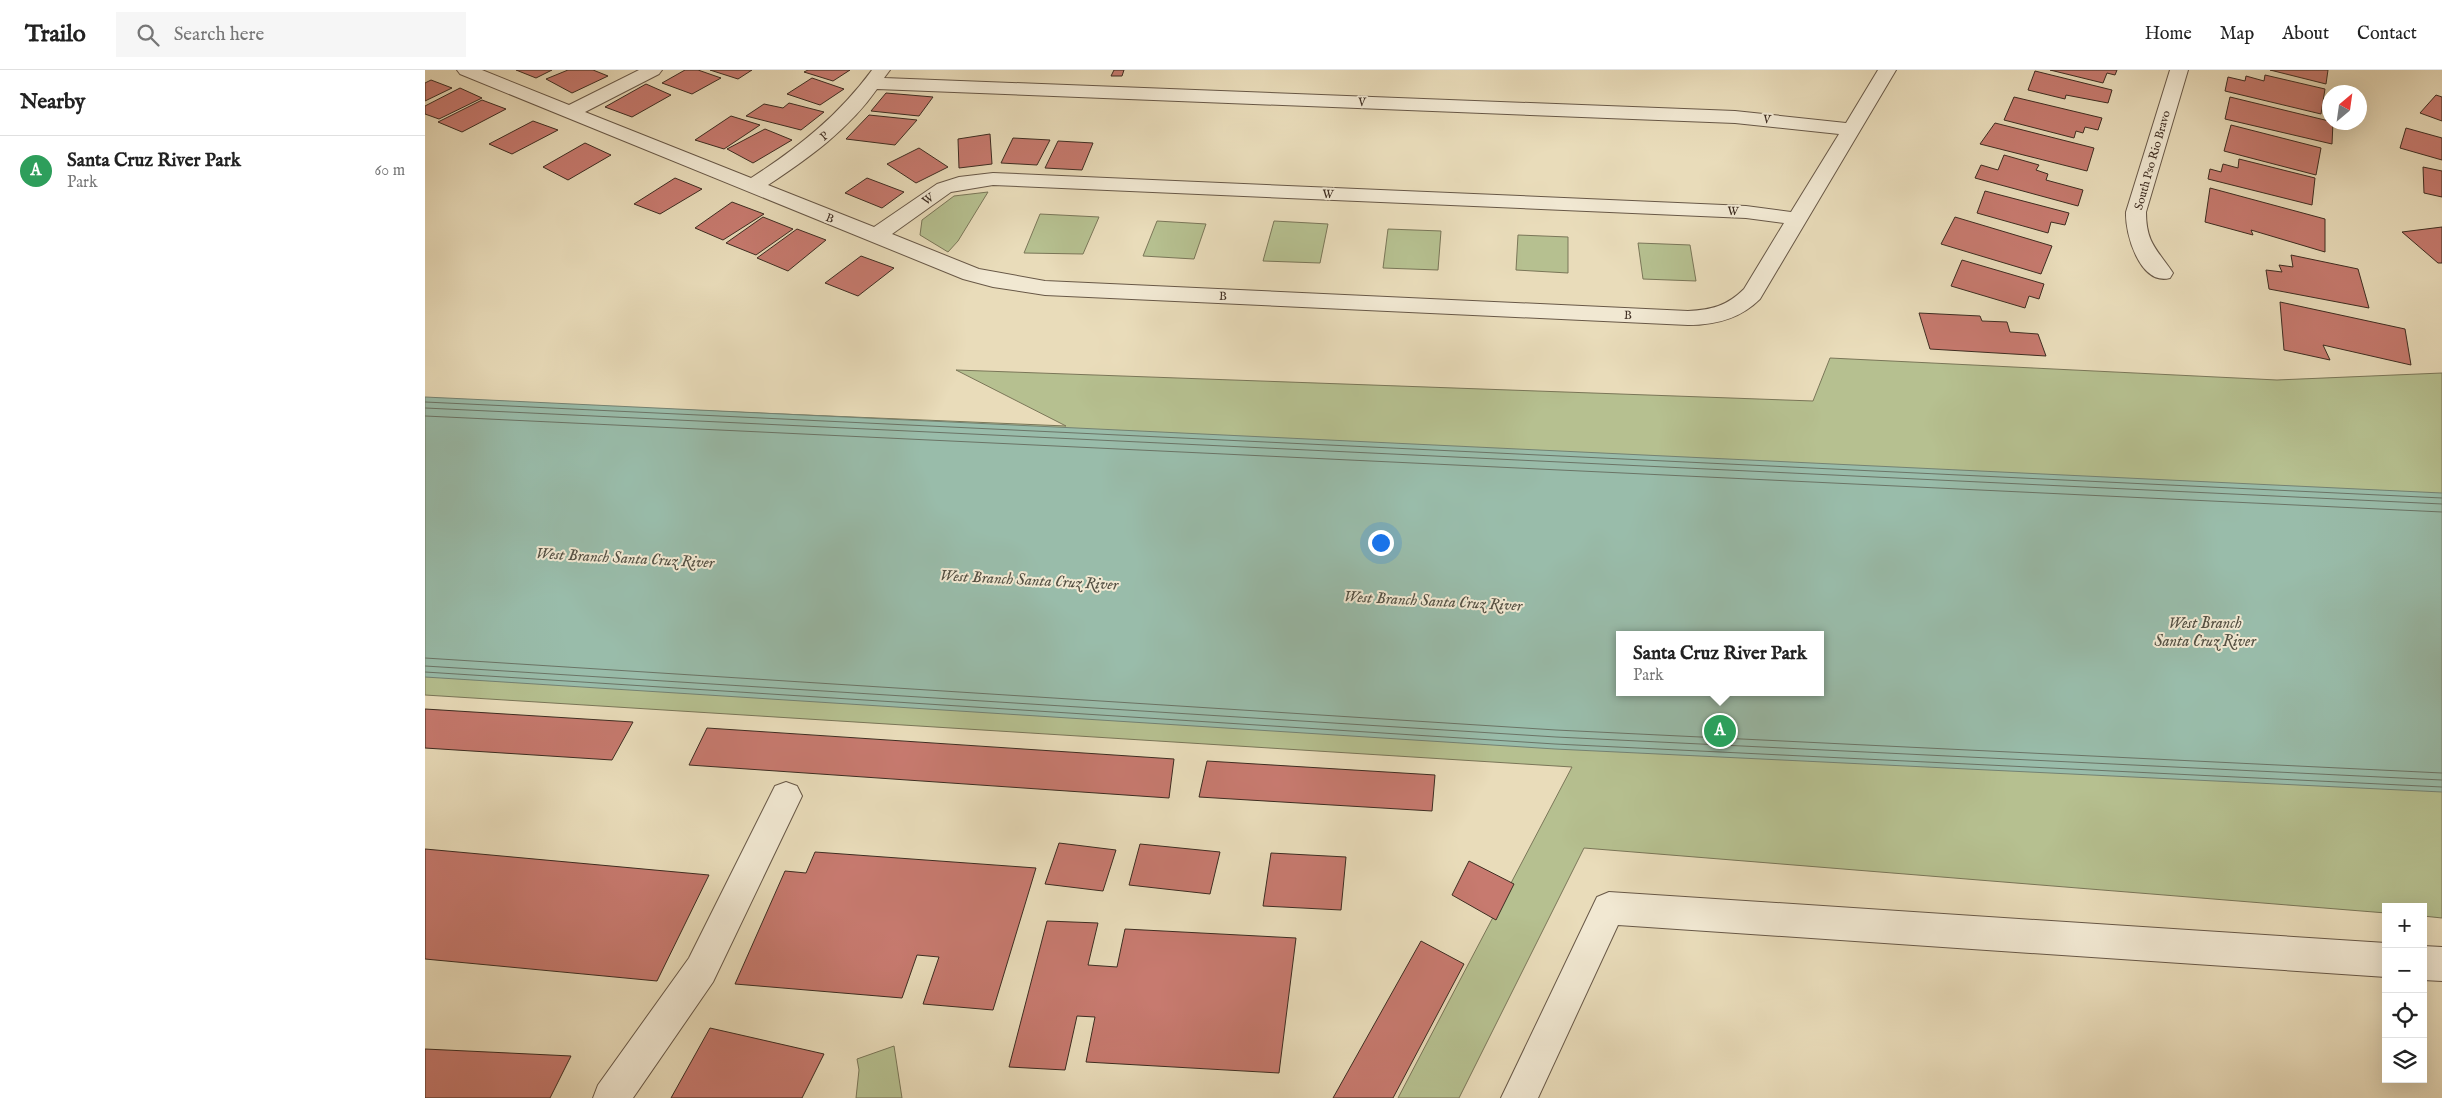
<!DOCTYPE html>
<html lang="en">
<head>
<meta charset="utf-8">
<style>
  body { margin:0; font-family:"IM FELL English",serif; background:#f6f6f6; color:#222 }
  .controls { position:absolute; right:15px; bottom:15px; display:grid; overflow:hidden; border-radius:0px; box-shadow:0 5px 20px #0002 }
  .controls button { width:45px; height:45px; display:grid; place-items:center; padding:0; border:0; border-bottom:1px solid #e0e0e0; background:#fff; color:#222; font:25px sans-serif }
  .compass { position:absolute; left:1897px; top:15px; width:45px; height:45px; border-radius:50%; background:#fff; box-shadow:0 5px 20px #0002; rotate:29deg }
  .you { position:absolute; left:955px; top:472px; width:18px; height:18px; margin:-12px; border:4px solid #fff; border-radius:50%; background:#1a73e8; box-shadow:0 0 0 8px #1a73e833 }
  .badge { display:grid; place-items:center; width:32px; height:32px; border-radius:50%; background:#d93025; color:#fff; font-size:16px; font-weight:700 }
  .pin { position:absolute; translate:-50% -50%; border:2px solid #fff; box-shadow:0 1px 5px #0006 }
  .popup { position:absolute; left:1191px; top:561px; width:208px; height:65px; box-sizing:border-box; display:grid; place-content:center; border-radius:0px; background:#fff; filter:drop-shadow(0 1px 4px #0005); font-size:16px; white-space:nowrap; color:#767676 }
  .popup b { font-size:19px; color:#222 }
  .popup::after { content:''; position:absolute; left:50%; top:100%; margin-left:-10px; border:10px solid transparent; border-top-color:#fff }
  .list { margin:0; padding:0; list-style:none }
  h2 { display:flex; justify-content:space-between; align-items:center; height:65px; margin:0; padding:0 20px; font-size:21px }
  h2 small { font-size:16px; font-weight:400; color:#767676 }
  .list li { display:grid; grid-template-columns:32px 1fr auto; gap:15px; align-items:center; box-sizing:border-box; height:70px; padding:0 20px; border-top:1px solid #e0e0e0 }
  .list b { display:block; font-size:19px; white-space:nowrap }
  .list p { margin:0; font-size:16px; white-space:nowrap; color:#767676 }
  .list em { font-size:16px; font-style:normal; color:#767676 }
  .icon { flex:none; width:28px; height:28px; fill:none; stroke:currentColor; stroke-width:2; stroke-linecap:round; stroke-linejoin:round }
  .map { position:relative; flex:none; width:2017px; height:1028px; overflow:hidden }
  header { display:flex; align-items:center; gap:30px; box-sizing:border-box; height:70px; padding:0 25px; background:#fff; border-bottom:1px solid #e0e0e0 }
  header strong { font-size:24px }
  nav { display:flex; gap:28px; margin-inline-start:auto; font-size:18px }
  .search { width:350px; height:45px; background:#f6f6f6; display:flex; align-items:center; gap:12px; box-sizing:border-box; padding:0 18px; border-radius:0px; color:#767676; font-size:19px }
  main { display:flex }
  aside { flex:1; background:#fff }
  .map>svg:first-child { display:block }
</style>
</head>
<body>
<header>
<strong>Trailo</strong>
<div class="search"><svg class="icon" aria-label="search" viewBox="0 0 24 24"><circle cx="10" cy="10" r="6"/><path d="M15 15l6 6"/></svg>Search here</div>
<nav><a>Home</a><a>Map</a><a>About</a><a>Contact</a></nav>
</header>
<main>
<aside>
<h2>Nearby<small></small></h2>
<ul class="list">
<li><span class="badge" style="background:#2e9e5b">A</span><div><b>Santa Cruz River Park</b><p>Park</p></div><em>60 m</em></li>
</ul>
</aside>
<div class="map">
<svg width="2017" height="1028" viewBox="0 0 2017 1028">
  <rect width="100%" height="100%" fill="#e9dcba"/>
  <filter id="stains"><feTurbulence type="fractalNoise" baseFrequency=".004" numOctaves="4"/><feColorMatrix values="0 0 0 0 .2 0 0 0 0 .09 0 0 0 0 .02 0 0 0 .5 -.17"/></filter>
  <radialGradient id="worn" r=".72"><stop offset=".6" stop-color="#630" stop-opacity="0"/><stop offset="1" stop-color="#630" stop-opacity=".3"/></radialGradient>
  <!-- green -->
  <path fill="#b6c090" stroke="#7a7658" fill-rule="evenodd" d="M 563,122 L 533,171 L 523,182 L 495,165 L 497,150 L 529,126 Z
    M 615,144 L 674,147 L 658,184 L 599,183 Z
    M 732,151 L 781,154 L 769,189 L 718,186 Z
    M 849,151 L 903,154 L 895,193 L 838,191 Z
    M 963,159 L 1016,161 L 1013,200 L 958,198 Z
    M 1093,165 L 1143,167 L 1143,203 L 1091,200 Z
    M 1213,173 L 1265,175 L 1271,211 L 1218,209 Z
    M 1405,288 L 1852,310 L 2017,303 L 2017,848 L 1998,846 L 1998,837 L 1961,837 L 1961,843 L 1159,778 L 1034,1028 L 973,1028 L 1147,697 L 0,625 L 0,329 L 641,356 L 531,300 L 1388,331 ZM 1195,565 L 1395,565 L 1395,622 L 1195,622 Z
    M 469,976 L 477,1028 L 431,1028 L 434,1000 L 432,989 Z"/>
  <!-- water -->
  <path fill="#99bcaa" stroke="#748273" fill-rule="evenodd" d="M 0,327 L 2017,423 L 2017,722 L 1130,679 L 0,607 ZM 1195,565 L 1395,565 L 1395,622 L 1195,622 Z"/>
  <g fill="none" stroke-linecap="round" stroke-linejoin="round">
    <!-- shore -->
    <path stroke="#6b7466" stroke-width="1" d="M 0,332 L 2017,428
      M 0,338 L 2017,434
      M 0,346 L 2017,442
      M 0,588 L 1131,660 L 2017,703
      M 0,596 L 1131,667 L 2017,710
      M 0,602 L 1130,674 L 2017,717"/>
  </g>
  <!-- building -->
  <path fill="#c77a6f" stroke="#3d2c21" d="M 91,0 L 127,0 L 111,8 Z
    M 143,0 L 168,0 L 183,6 L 147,23 L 121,9 Z
    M 260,0 L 273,0 L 296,8 L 267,24 L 237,13 Z
    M 285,0 L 327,0 L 313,9 Z
    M 383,0 L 425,0 L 408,11 L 379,2 Z
    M 689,0 L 699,0 L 697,6 L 686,6 Z
    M 1625,0 L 1692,0 L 1690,5 L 1682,3 L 1678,13 Z
    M 1845,0 L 1903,0 L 1901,14 Z
    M 1610,1 L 1687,20 L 1683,33 L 1641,25 L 1640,29 L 1603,20 Z
    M 1840,5 L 1900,19 L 1896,44 L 1800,21 L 1803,7 L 1820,11 L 1821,6 L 1839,11 Z
    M 387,8 L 419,19 L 395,35 L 362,24 Z
    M 6,10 L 27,18 L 0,31 L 0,13 Z
    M 221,14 L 246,25 L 207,47 L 180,37 Z
    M 35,18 L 57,28 L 14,49 L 0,44 L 0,36 Z
    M 461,23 L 508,27 L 494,46 L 446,41 Z
    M 2011,25 L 2017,27 L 2017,51 L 1995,43 Z
    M 1589,27 L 1677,48 L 1673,60 L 1660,57 L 1658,63 L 1651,61 L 1649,68 L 1579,50 Z
    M 1805,27 L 1904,51 L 1908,52 L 1907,74 L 1800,49 Z
    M 57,30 L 81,39 L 37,62 L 13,52 Z
    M 364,33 L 399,42 L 376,60 L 321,46 L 339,34 L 358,38 Z
    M 444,45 L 492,50 L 470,75 L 421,69 Z
    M 306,46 L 335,55 L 299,79 L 270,70 Z
    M 108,51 L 133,60 L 87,84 L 64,74 Z
    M 1570,53 L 1669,78 L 1662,101 L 1555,74 Z
    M 1806,55 L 1896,78 L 1891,105 L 1799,81 Z
    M 1981,58 L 2017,68 L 2017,90 L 1975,78 Z
    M 340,59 L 367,70 L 328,93 L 302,79 Z
    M 565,64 L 567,94 L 534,98 L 533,69 Z
    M 588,68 L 625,70 L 612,95 L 576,93 Z
    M 633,71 L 668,73 L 657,100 L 620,98 Z
    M 160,73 L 186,85 L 143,110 L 118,97 Z
    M 494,78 L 523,97 L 491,113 L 462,94 Z
    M 1579,85 L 1614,95 L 1611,100 L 1623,104 L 1621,110 L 1658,120 L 1653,136 L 1550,108 L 1556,95 L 1573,100 Z
    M 1814,89 L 1890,108 L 1887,135 L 1783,109 L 1785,99 L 1796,102 L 1798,94 L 1813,98 Z
    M 1998,97 L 2017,101 L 2017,127 L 1999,123 Z
    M 250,108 L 277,119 L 235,144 L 209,134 Z
    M 442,108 L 479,122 L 457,138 L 420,123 Z
    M 1785,118 L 1900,149 L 1900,182 L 1826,160 L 1828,165 L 1780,152 Z
    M 1560,121 L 1644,143 L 1640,155 L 1626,152 L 1623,163 L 1552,143 Z
    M 307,132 L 339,144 L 298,170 L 270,158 Z
    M 338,147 L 368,159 L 331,185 L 301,173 Z
    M 1530,147 L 1627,176 L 1616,204 L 1516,174 Z
    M 2017,157 L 2017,193 L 2013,193 L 1977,162 Z
    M 372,159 L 401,170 L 363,201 L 332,188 Z
    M 1866,185 L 1933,199 L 1944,238 L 1844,219 L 1841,200 L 1857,202 L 1854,195 L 1868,197 Z
    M 436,186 L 469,198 L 433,226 L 400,213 Z
    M 1537,190 L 1619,214 L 1614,229 L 1604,226 L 1600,238 L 1526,216 Z
    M 1855,232 L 1980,259 L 1986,295 L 1898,275 L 1905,290 L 1859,280 Z
    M 1494,243 L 1555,246 L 1557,251 L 1582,252 L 1585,262 L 1613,264 L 1621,286 L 1505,279 Z
    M 0,639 L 208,652 L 187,690 L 0,678 Z
    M 282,658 L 749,689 L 744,728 L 264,695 Z
    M 782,691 L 1010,705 L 1007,741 L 774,727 Z
    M 634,773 L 691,780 L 678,821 L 620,814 Z
    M 715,774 L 795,782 L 785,824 L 704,815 Z
    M 0,779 L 284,805 L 232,911 L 0,889 Z
    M 390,782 L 611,798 L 568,940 L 498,934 L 514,887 L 492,885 L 477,928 L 310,914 L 360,801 L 381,803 Z
    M 846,783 L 921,787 L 916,840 L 838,836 Z
    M 1044,791 L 1089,814 L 1071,850 L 1027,825 Z
    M 622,851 L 673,853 L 663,895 L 692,897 L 700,859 L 871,868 L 854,1003 L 661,992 L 670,947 L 652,946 L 640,1000 L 584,997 Z
    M 996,871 L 1039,894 L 968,1028 L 908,1028 Z
    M 285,958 L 399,984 L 377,1028 L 246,1028 Z
    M 0,979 L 146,986 L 125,1028 L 0,1028 Z"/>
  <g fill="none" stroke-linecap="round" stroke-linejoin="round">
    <defs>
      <path id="minor" d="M 32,0 L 57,0 L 144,35 L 214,0 L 237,0 L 234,4 L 160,42 L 326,108 C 373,78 414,45 447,0 L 465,0 L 459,8 L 1310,41 L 1421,53 L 1453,0 L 1471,0 L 1335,229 C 1315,249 1290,255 1263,255 L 620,225 L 568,217 L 538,209 L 35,4 ZM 452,19 L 1310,53 L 1414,64 L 1366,142 L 1321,136 L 568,103 L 534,107 L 512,114 L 449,157 L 343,115 C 384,88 424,59 452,19 ZM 568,115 L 1321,148 L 1359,153 L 1319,219 C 1302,236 1286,240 1263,241 L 620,211 L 554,199 L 467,164 L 526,122 Z
        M 1745,0 L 1763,0 L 1721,142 C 1721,173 1732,179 1748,203 L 1745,208 C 1715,216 1700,164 1701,142 Z
        M 361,712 L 372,716 L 377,726 L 288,912 L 208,1028 L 168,1028 L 173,1015 L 264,888 L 350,716 Z
        M 1184,822 L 1961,873 L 1961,907 L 1193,855 L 1113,1028 L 1076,1028 L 1172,827 Z
        M 1998,876 L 2017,877 L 2017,911 L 1998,910 Z"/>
    </defs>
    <!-- minor casing -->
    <use href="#minor" stroke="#685847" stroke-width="2"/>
    <!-- minor -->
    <use href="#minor" fill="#f1e8d2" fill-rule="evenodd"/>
  </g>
  <g text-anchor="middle" stroke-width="4" stroke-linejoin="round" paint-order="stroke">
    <!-- far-street labels -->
    <g font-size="12" fill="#3d2c21" stroke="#f1e8d2">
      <text transform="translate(937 32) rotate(2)" y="4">V</text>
      <text transform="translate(1342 49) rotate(5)" y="4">V</text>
      <text transform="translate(399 66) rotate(-40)" y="4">P</text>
      <text transform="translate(1727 90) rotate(-74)" y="4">South Pso Rio Bravo</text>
      <text transform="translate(903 124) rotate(2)" y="4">W</text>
      <text transform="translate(503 129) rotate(-35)" y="4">W</text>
      <text transform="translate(1308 141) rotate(2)" y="4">W</text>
      <text transform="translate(405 148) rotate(22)" y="4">B</text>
      <text transform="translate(798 226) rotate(3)" y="4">B</text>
      <text transform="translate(1203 245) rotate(3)" y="4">B</text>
    </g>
    <!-- water labels -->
    <g font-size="16" font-style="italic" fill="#545043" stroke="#f1e8d2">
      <text transform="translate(200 487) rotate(3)" y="6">West Branch Santa Cruz River</text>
      <text transform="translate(604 509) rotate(3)" y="6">West Branch Santa Cruz River</text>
      <text transform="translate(1008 530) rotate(3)" y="6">West Branch Santa Cruz River</text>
      <text x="1780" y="558">West Branch<tspan x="1780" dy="18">Santa Cruz River</tspan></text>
    </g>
  </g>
  <rect width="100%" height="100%" filter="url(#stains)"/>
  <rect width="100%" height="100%" fill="url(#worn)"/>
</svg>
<div class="controls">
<button>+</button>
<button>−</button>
<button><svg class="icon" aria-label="locate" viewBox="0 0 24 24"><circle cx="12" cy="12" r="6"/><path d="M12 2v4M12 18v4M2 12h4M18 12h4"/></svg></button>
<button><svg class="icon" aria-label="layers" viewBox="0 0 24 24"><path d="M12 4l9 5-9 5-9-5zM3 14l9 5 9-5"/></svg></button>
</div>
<svg class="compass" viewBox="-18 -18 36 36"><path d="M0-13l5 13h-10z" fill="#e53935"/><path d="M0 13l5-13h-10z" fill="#767676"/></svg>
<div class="you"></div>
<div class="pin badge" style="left:1295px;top:661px;background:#2e9e5b">A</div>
<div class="popup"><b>Santa Cruz River Park</b>Park</div>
</div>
</main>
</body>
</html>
